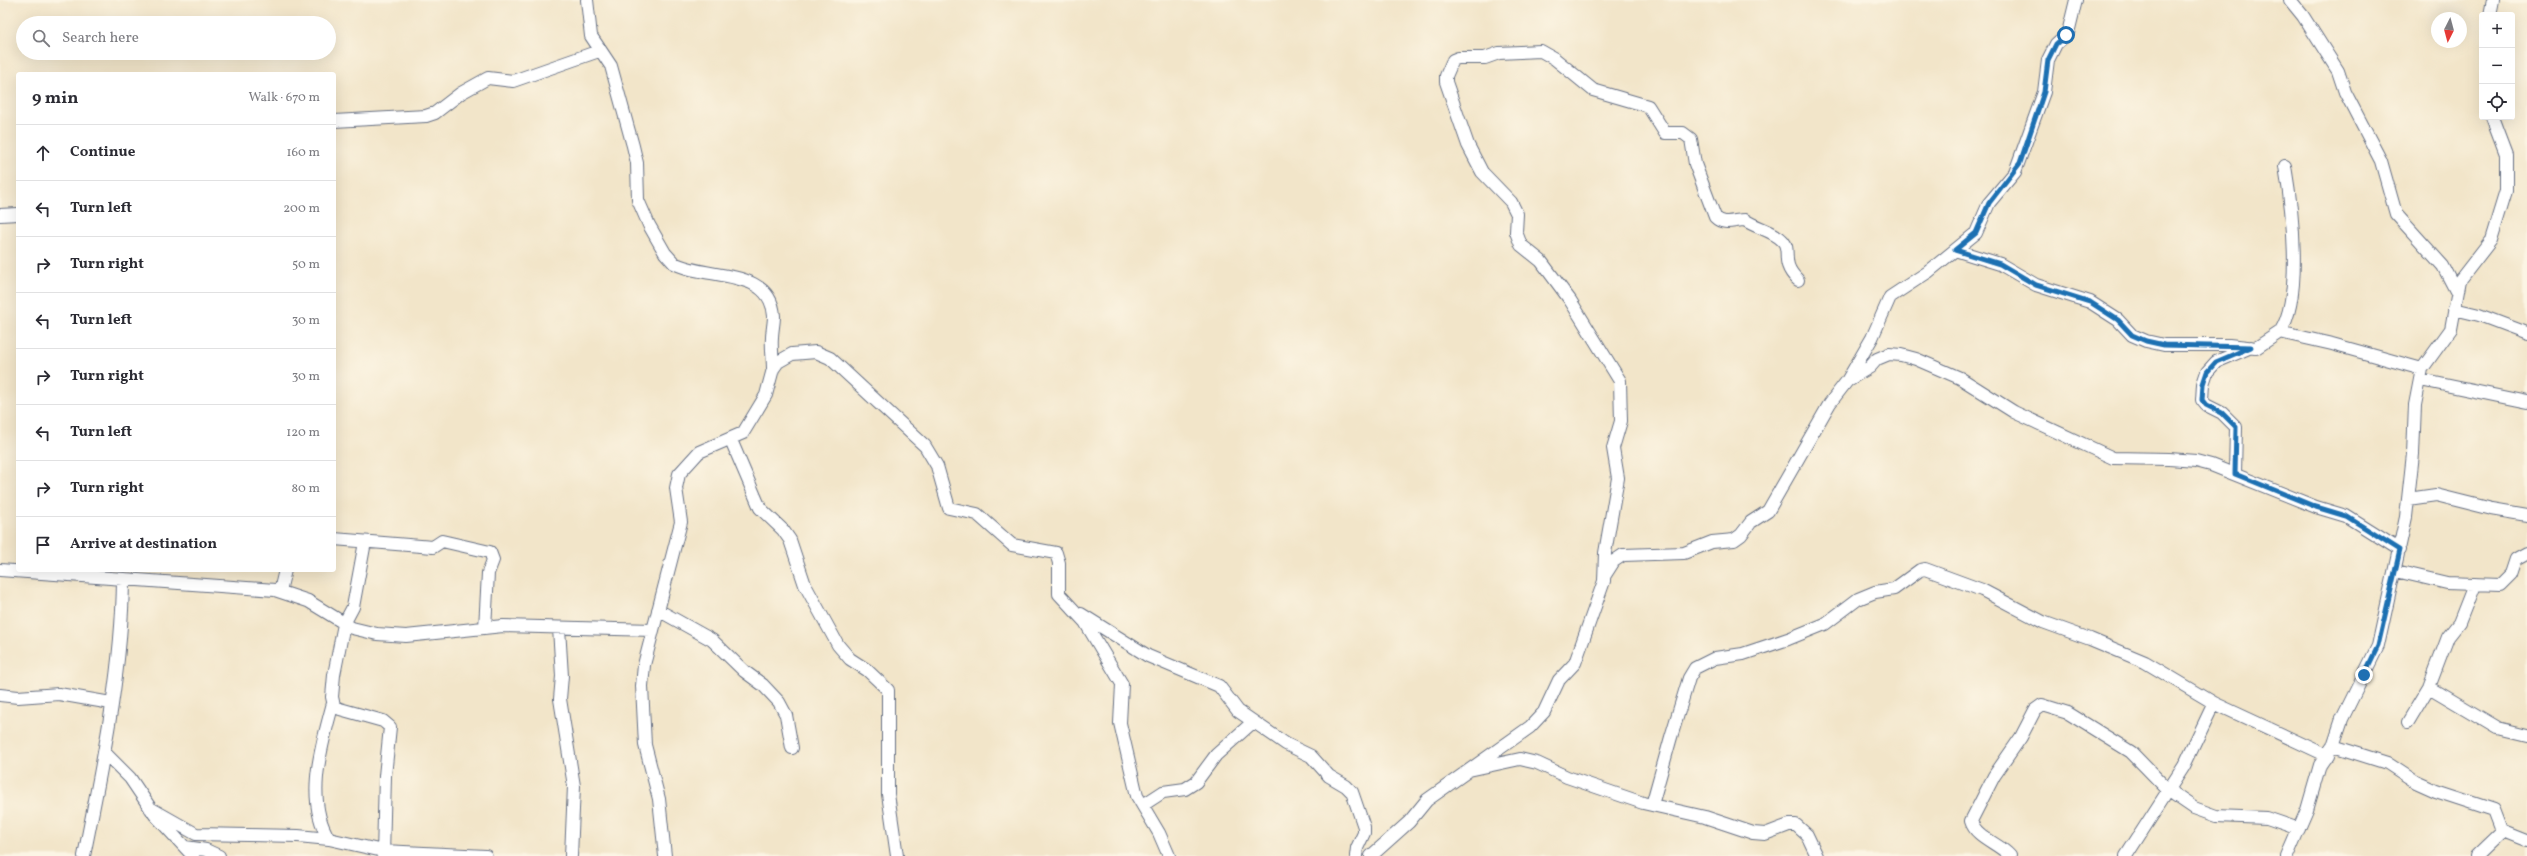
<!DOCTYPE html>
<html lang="en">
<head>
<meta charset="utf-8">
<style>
  body { margin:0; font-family:Vollkorn,serif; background:#f2f2f3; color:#2b2b33 }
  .controls { position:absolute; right:12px; top:12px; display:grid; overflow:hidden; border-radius:4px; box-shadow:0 4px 16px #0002 }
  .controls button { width:36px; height:36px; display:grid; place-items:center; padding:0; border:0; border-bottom:1px solid #e1e1e2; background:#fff; color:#2b2b33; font:20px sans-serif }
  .compass { position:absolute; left:2431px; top:12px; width:36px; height:36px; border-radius:50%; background:#fff; box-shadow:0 4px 16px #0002; rotate:186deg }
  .stop { position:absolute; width:12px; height:12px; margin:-9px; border:3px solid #1f6fb2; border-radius:50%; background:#fff }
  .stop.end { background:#1f6fb2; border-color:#fff; box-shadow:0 1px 4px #0008 }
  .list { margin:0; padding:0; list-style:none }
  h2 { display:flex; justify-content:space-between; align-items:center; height:52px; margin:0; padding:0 16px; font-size:17px }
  h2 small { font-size:13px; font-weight:400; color:#7c7c81 }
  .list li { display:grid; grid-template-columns:26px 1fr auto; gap:12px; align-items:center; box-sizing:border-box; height:56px; padding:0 16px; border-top:1px solid #e1e1e2 }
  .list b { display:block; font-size:15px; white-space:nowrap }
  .list em { font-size:13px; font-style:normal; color:#7c7c81 }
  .icon { flex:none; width:22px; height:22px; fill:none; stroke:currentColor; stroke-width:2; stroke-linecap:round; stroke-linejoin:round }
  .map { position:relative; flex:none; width:2527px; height:856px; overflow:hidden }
  .search { position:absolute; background:#fff; box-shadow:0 4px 16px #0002; left:16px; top:16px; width:320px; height:44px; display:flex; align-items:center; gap:10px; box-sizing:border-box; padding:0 14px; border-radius:22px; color:#7c7c81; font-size:15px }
  .panel { position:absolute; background:#fff; box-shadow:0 4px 16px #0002; left:16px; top:72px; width:320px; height:500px; border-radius:4px }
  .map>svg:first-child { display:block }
</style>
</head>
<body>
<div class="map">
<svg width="2527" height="856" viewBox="0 0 2527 856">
  <rect width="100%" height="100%" fill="#fcf5e5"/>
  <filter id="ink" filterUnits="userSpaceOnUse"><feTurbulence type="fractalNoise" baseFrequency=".025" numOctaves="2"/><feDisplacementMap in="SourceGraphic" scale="8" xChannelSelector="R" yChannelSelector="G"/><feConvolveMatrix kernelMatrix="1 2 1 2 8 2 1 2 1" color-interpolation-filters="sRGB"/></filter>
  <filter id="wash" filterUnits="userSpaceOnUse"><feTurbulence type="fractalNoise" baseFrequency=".012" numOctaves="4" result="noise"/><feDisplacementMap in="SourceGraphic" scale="16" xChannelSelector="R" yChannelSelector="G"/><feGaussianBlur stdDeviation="0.9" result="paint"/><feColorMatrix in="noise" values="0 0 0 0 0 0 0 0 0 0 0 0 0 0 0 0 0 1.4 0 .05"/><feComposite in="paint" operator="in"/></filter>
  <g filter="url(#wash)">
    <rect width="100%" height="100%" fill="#f2e5c9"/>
  </g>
  <g filter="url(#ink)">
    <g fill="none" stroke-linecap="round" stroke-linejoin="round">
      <defs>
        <path id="street" d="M 587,0 L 591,36 L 611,66 L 633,146 L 637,163 L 638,200 L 649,225 L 665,253 L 674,263 C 706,280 771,267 774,316 C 774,323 772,331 772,338 C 771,348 773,358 773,369
          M 2290,0 L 2303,16 L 2338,71 L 2345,92 L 2381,161 L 2396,214 L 2443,266 L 2456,291
          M 2490,15 L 2493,0
          M 334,121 L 426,116 L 435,113 L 461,93 L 488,78 L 513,81 L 599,51
          M 0,215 L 18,214
          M 1955,250 L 2000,264 L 2036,285 L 2090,302 L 2118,320 L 2132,335 L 2146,341 L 2164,345 L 2229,345 L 2256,348 L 2280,332 L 2332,344 L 2422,369
          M 2454,309 L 2479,315 L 2527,333
          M 2280,332 C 2303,297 2292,207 2285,166
          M 1848,380 L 1870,367 L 1877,359 L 1889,354 L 1901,355 L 1916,359 L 1960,378 L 2014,412 L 2113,458 L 2169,459 L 2196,461 L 2211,465 L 2316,507 L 2346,516 L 2400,550
          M 2421,380 L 2527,402
          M 731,440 L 760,508 L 783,530 L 790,540 L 805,585 L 838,645 L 850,659 L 867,670 L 888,690 L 888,794 L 897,856
          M 2235,474 L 2236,427 L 2222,413 L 2206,405 L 2202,400 L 2203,384 L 2207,372 L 2216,362 L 2251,347
          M 2408,499 L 2436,495 L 2492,509 L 2527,515
          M 334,539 L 433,547 L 442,541 L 490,552 L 493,560 L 488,573 L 485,628
          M 365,542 L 353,607 L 344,624 L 334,675 L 332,697 L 334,706 L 340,709 L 383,721 L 390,727 L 385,776 L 383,856
          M 0,570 L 275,590 L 308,601 L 352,628 L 377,634 L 406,636 L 503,626 L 653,630
          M 2396,571 L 2447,583 L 2500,585 L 2511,574 L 2516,559 L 2527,553
          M 1605,575 L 1614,561 L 1623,555 L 1684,553 L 1712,542 L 1734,540 L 1741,535 L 1751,522 L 1768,511 L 1830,403 L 1847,381 L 1872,338 L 1890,297 L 1928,272 L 1976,233 L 1989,203 L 2015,172 L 2044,92 L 2048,60 L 2056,44 L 2068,33 L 2076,0
          M 280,591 L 285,570
          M 658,610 L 712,640 L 744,671 L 763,685 L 779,702 L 786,715 L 792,748
          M 1081,614 L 1148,656 L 1219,686 L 1238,711 L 1286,744 L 1311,756 L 1329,776 L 1346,786 L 1352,792 L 1364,827 L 1364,833 L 1357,848 L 1356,856
          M 559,628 L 562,676 L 560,699 L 574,786 L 571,856
          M 2429,687 L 2498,728 L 2527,735
          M 0,695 L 18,697 L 59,694 L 111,703
          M 2408,722 L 2429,687 L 2448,637 L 2459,623 L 2474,585
          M 2333,746 L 2387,763 L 2416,782 L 2436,791 L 2494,810 L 2502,831 L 2527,841
          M 104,752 L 130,778 L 155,815 L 193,856
          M 1469,770 L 1520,759 L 1537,763 L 1567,777 L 1643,803 L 1705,817 L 1753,833 L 1765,834 L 1789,825 L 1796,825 L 1807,835 L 1817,856
          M 1143,805 L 1163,792 L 1185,789 L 1196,782 L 1216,755 L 1253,722
          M 1652,805 L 1671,737 L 1689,678 L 1695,668 L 1715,658 L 1743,654 L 1788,639 L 1825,624 L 1858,599 L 1875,592 L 1894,589 L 1920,570 L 1925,569 L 1982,590 L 2043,622 L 2090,639 L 2145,662 L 2214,703 L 2328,756
          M 150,808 L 196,834 L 298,836 L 329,839 L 383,851 L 486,856
          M 329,839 C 304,799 322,745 333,703
          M 185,847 L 206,850 L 219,856
          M 84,856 C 102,765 122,673 123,580
          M 665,856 L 659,799 L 645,745 L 642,686 L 644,665 L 681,522 L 676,488 L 679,474 L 699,452 L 743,433 L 766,395 L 773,369 L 778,362 L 792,354 L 816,352 L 830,358 L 925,446 L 937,466 L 949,508 L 977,514 L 1012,545 L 1056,553 L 1059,563 L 1059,594 L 1085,622 L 1122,684 L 1120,723 L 1137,796 L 1159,833 L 1169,856
          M 1371,856 L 1409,822 L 1427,800 L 1530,727 L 1544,712 L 1559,680 L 1575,663 L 1604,581 L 1605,553 L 1618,478 L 1613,448 L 1621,421 L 1620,381 L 1570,300 L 1541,261 L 1521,245 L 1516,232 L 1517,214 L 1511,202 L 1482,172 L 1468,145 L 1446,82 L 1446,76 L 1453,60 L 1458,58 L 1485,58 L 1499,53 L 1541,51 L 1555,59 L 1593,90 L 1648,106 L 1665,133 L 1683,133 L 1691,139 L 1695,164 L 1715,217 C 1724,226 1734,220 1745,220 C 1756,228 1773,230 1783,241 C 1792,251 1779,262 1798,280
          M 2010,856 C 1999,843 1976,838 1971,821 L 1994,776 L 2021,737 L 2035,710 L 2042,705 L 2068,713 L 2131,752 L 2169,791 L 2194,808 L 2216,816 L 2267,818 L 2299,829
          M 2126,856 L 2184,766 L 2214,703
          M 2287,856 L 2307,810 L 2320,765 L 2333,746 L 2342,719 L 2378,646 L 2406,517 L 2413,454 L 2415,405 L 2422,369 L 2451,329 L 2460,280 L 2491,240 L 2506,191 L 2506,154 L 2492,117
          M 2476,856 L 2502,831"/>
      </defs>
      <!-- street casing -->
      <use href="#street" stroke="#666f83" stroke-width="14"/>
      <!-- street -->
      <use href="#street" stroke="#fff" stroke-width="12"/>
    </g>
  </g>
  <g fill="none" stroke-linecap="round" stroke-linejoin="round" filter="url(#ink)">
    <!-- route -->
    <path stroke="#1f6fb2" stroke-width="5" d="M 2066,35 L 2056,44 L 2048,60 L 2044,92 L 2020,163 L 1989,203 L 1976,233 L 1955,250 L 2000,264 L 2036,285 L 2090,302 L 2118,320 L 2132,335 L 2146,341 L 2164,345 L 2251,347 L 2216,362 L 2207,372 L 2203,384 L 2202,400 L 2206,405 L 2222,413 L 2236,427 L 2235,474 L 2316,507 L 2346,516 L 2400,550 L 2378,646 L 2364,675"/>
  </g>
</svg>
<div class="controls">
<button>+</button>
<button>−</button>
<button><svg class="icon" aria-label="locate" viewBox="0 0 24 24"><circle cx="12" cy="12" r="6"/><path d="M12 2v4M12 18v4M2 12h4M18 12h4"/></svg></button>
</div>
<svg class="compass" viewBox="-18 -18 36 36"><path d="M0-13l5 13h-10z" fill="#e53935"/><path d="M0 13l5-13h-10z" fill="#7c7c81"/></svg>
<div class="stop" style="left:2066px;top:35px"></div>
<div class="stop end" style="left:2364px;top:675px"></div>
<div class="search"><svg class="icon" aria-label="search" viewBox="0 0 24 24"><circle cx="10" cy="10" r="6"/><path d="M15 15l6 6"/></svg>Search here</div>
<section class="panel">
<h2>9 min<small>Walk · 670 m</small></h2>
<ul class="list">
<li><svg class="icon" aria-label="ahead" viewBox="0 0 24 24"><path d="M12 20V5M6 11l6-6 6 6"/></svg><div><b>Continue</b></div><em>160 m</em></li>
<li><svg class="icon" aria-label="left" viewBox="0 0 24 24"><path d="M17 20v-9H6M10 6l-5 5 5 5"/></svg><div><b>Turn left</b></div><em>200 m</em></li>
<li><svg class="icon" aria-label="right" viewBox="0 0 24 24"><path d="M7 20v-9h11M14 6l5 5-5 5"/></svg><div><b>Turn right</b></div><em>50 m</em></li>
<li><svg class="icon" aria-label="left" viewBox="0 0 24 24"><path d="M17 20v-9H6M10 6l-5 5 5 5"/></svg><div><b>Turn left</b></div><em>30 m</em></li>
<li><svg class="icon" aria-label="right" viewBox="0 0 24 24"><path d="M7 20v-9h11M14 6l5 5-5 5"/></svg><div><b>Turn right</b></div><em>30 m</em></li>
<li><svg class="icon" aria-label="left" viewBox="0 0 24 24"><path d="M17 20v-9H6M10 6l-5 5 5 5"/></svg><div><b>Turn left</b></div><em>120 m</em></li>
<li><svg class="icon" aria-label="right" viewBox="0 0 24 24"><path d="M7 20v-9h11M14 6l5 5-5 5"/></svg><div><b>Turn right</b></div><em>80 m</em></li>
<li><svg class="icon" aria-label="arrive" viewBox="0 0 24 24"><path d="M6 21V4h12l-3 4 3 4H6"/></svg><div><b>Arrive at destination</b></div></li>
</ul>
</section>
</div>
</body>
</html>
